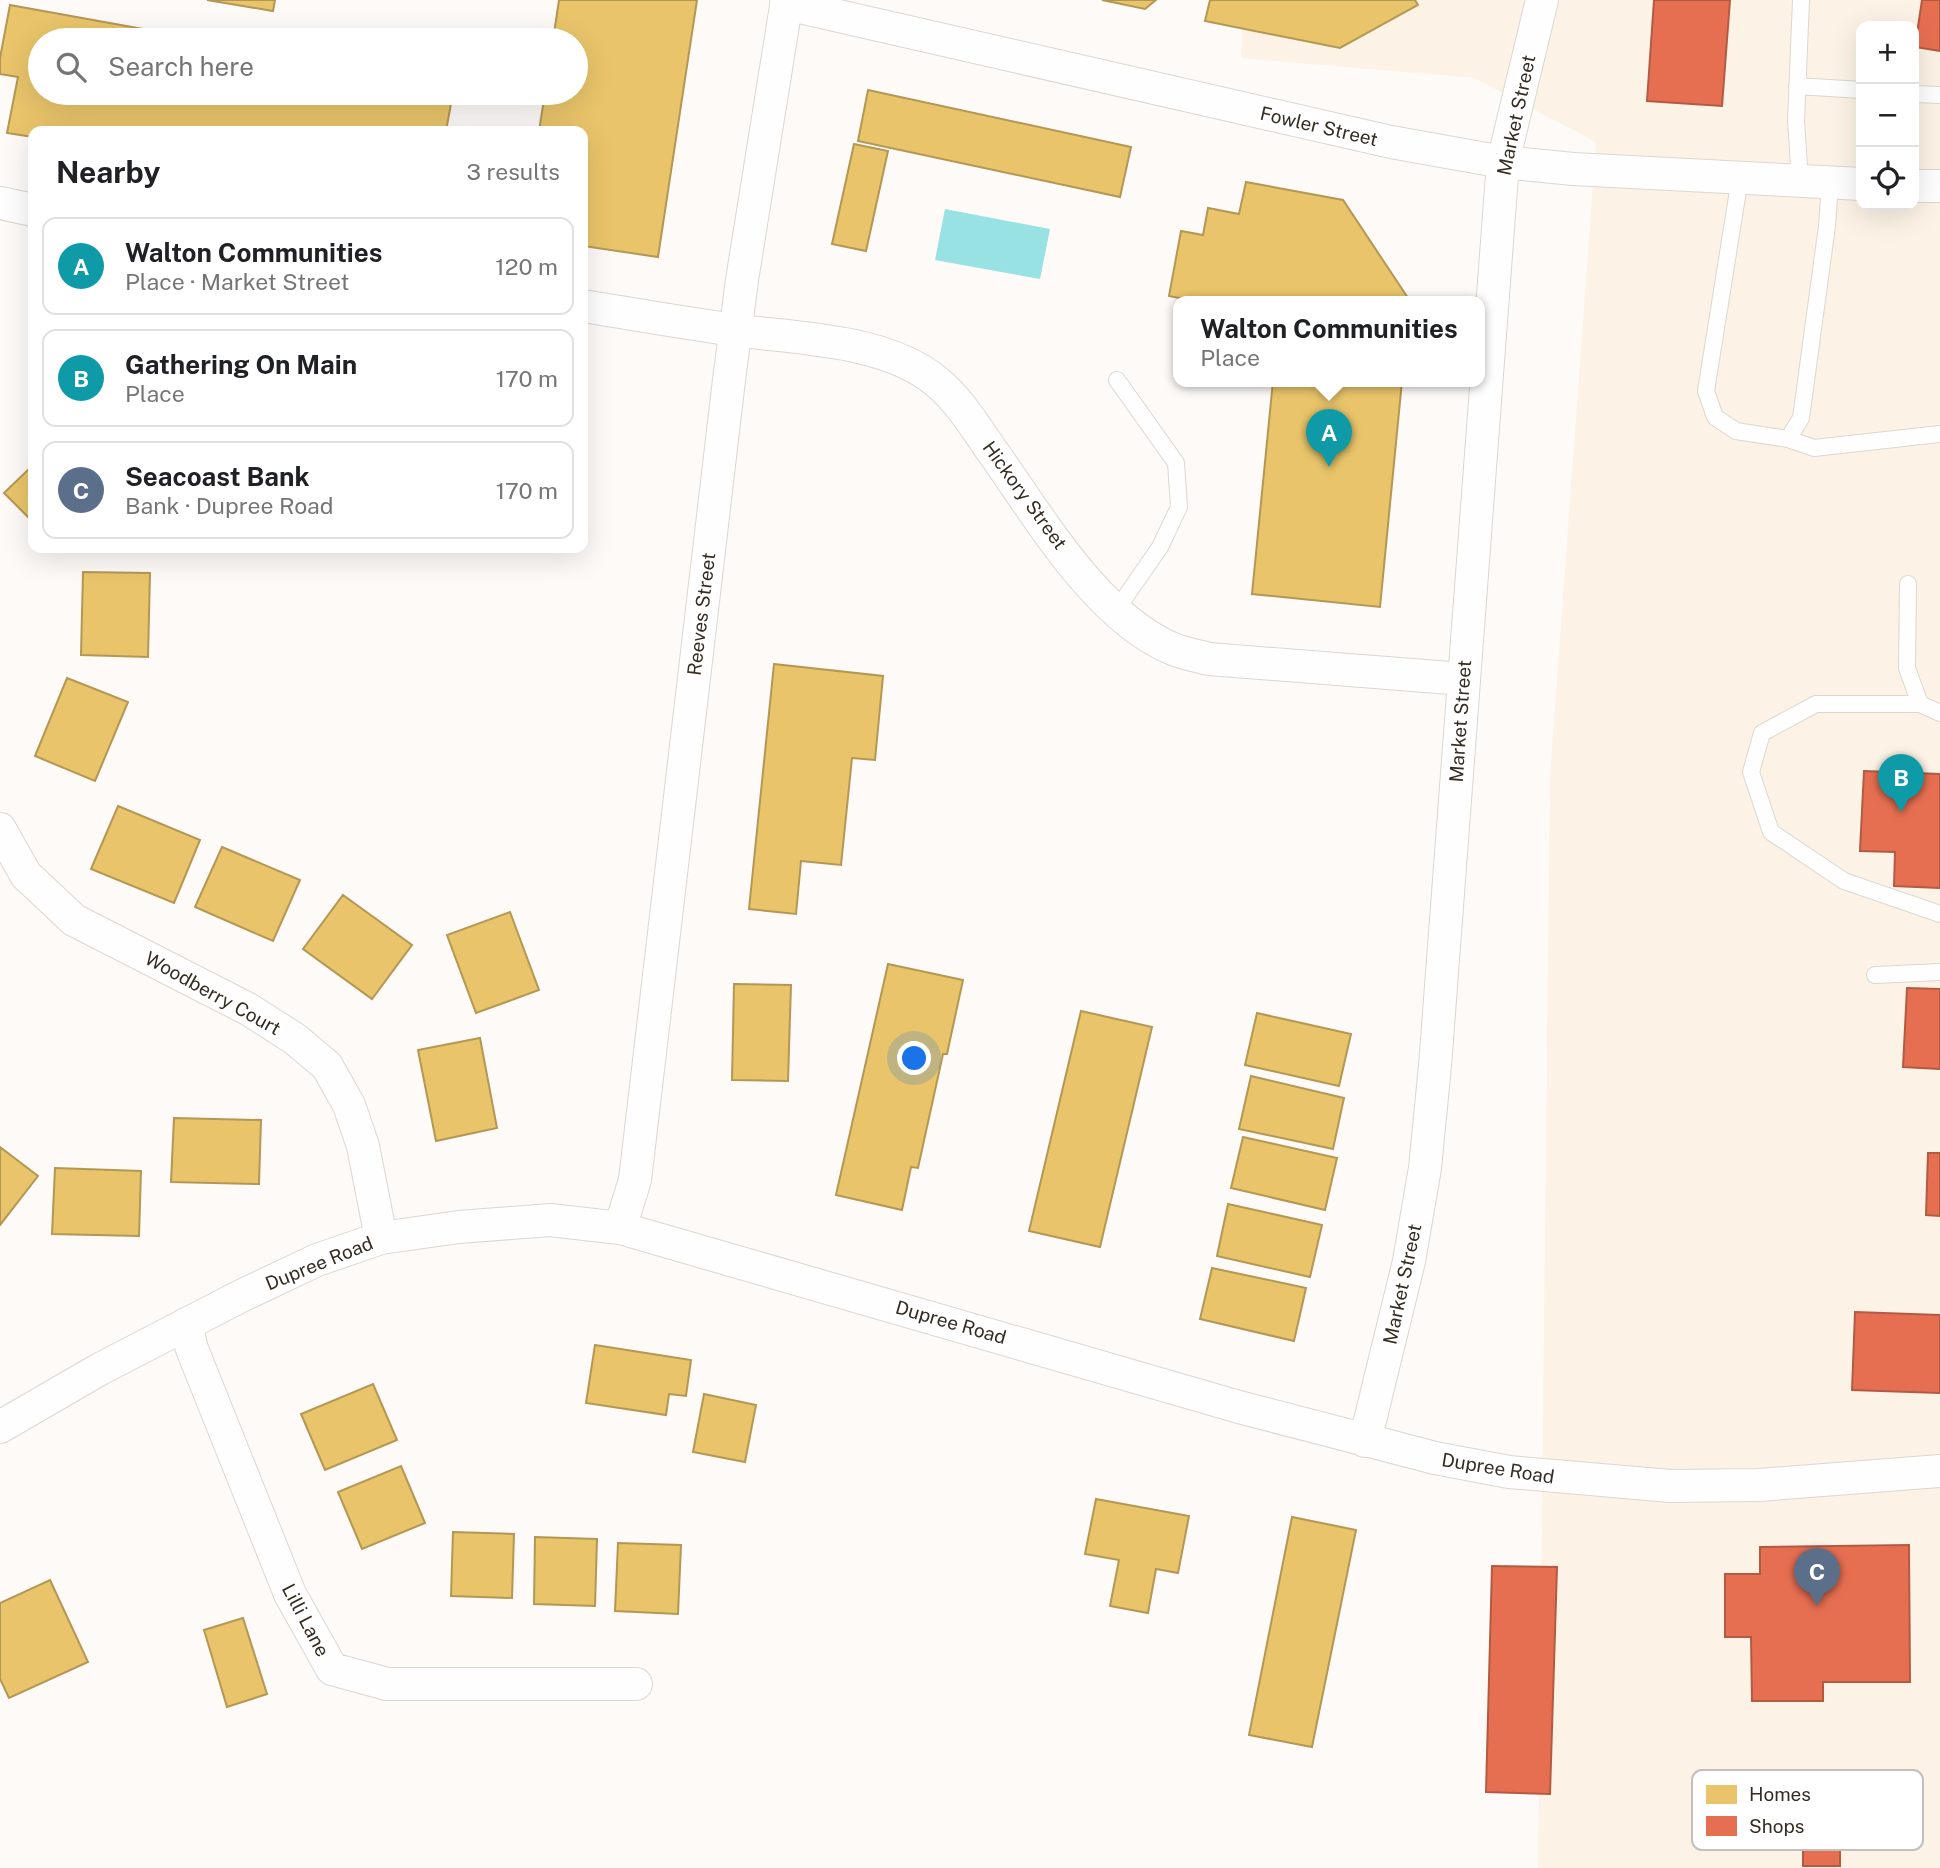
<!DOCTYPE html>
<html lang="en">
<head>
<meta charset="utf-8">
<style>
  body { margin:0; font-family:"Public Sans",sans-serif; background:#f6f6f6; color:#202124 }
  .controls { position:absolute; right:21px; top:21px; display:grid; overflow:hidden; border-radius:14px; box-shadow:0 7px 28px #0002 }
  .controls button { width:63px; height:63px; display:grid; place-items:center; padding:0; border:0; border-bottom:2px solid #e0e0e0; background:#fff; color:#202124; font:35px sans-serif }
  .you { position:absolute; left:915px; top:1059px; width:24px; height:24px; margin:-18px; border:5px solid #fff; border-radius:50%; background:#1a73e8; box-shadow:0 0 0 10px #1a73e833 }
  .badge { display:grid; place-items:center; width:46px; height:46px; border-radius:50%; background:#b45309; color:#fff; font-size:23px; font-weight:700 }
  .pin { position:absolute; translate:-50% -58px; filter:drop-shadow(0 2px 4px #0008) }
  .pin::after { content:''; position:absolute; top:37px; width:24px; height:21px; background:inherit; clip-path:polygon(0 0,100% 0,50% 100%) }
  .popup { position:absolute; left:1173px; top:296px; width:312px; height:91px; box-sizing:border-box; display:grid; place-content:center; border-radius:14px; background:#fff; filter:drop-shadow(0 2px 5px #0005); font-size:23px; white-space:nowrap; color:#757577 }
  .popup b { font-size:26px; color:#202124 }
  .popup::after { content:''; position:absolute; left:50%; top:100%; margin-left:-14px; border:14px solid transparent; border-top-color:#fff }
  .list { margin:0; padding:0; list-style:none }
  h2 { display:flex; justify-content:space-between; align-items:center; height:91px; margin:0; padding:0 28px; font-size:30px }
  h2 small { font-size:23px; font-weight:400; color:#757577 }
  .list li { display:grid; grid-template-columns:46px 1fr auto; gap:21px; align-items:center; box-sizing:border-box; height:98px; margin:0 14px 14px; padding:0 14px; border:2px solid #e0e0e0; border-radius:14px }
  .list b { display:block; font-size:26px; white-space:nowrap }
  .list p { margin:0; font-size:23px; white-space:nowrap; color:#757577 }
  .list em { font-size:23px; font-style:normal; color:#757577 }
  .icon { flex:none; width:38px; height:38px; fill:none; stroke:currentColor; stroke-width:2; stroke-linecap:round; stroke-linejoin:round }
  .map { position:relative; flex:none; width:1940px; height:1868px; overflow:hidden }
  .search { position:absolute; background:#fff; box-shadow:0 7px 28px #0002; left:28px; top:28px; width:560px; height:77px; display:flex; align-items:center; gap:18px; box-sizing:border-box; padding:0 24px; border-radius:38px; color:#757577; font-size:26px }
  .panel { position:absolute; background:#fff; box-shadow:0 7px 28px #0002; left:28px; top:126px; width:560px; height:427px; border-radius:14px }
  .map>svg:first-child { display:block }
</style>
</head>
<body>
<div class="map">
<svg width="1940" height="1868" viewBox="0 0 1940 1868">
  <rect width="100%" height="100%" fill="#fdfaf7"/>
  <!-- built -->
  <path fill="#fcf3e6" fill-rule="evenodd" d="M 1244,0 L 1940,0 L 1940,1868 L 1538,1868 L 1550,776 L 1596,142 L 1474,78 L 1241,58 ZM 1861,26 L 1914,26 L 1914,205 L 1861,205 Z"/>
  <!-- water -->
  <path fill="#98e2e4" d="M 945,209 L 1050,229 L 1040,279 L 935,260 Z"/>
  <!-- homes -->
  <path fill="#e9c46a" stroke="#b39754" stroke-width="2" d="M 207,0 L 275,0 L 273,11 Z
    M 559,0 L 697,0 L 658,257 L 583,246 L 583,131 L 539,131 L 545,93 L 576,93 L 576,40 L 553,40 Z
    M 1102,0 L 1156,0 L 1145,9 Z
    M 1210,0 L 1415,0 L 1418,5 L 1340,48 L 1205,21 Z
    M 10,5 L 204,40 L 40,40 L 40,93 L 453,93 L 446,131 L 33,131 L 33,137 L 7,133 L 18,77 L 0,74 L 0,58 Z
    M 868,90 L 1131,147 L 1120,197 L 858,141 Z
    M 854,144 L 888,151 L 866,251 L 832,244 Z
    M 1246,182 L 1343,200 L 1410,301 L 1194,301 L 1169,296 L 1181,231 L 1203,235 L 1208,208 L 1239,214 Z
    M 1273,381 L 1402,381 L 1380,607 L 1252,594 Z
    M 33,465 L 33,522 L 4,493 Z
    M 83,572 L 150,573 L 148,657 L 81,655 Z
    M 774,664 L 883,676 L 875,760 L 852,758 L 841,865 L 801,861 L 796,914 L 749,909 Z
    M 67,678 L 128,702 L 95,781 L 35,756 Z
    M 118,806 L 200,840 L 174,903 L 91,869 Z
    M 222,847 L 300,880 L 273,941 L 195,907 Z
    M 343,895 L 412,945 L 372,999 L 303,949 Z
    M 510,912 L 539,990 L 476,1013 L 447,935 Z
    M 888,964 L 963,980 L 947,1054 L 943,1054 L 918,1168 L 911,1167 L 902,1210 L 836,1195 Z
    M 734,984 L 791,985 L 788,1081 L 732,1080 Z
    M 1081,1011 L 1152,1027 L 1100,1247 L 1029,1231 Z
    M 1257,1013 L 1351,1034 L 1339,1086 L 1245,1065 Z
    M 480,1038 L 497,1128 L 436,1141 L 418,1050 Z
    M 1251,1076 L 1344,1098 L 1333,1149 L 1239,1129 Z
    M 174,1118 L 261,1120 L 259,1184 L 171,1182 Z
    M 1243,1137 L 1337,1158 L 1325,1210 L 1231,1188 Z
    M 0,1147 L 38,1176 L 0,1225 Z
    M 55,1168 L 141,1171 L 139,1236 L 52,1234 Z
    M 1228,1204 L 1322,1225 L 1310,1277 L 1217,1256 Z
    M 1212,1268 L 1306,1288 L 1294,1341 L 1200,1319 Z
    M 595,1345 L 691,1360 L 686,1396 L 669,1394 L 666,1415 L 586,1403 Z
    M 373,1384 L 397,1440 L 325,1470 L 301,1414 Z
    M 704,1394 L 756,1405 L 745,1462 L 693,1452 Z
    M 401,1466 L 425,1523 L 362,1549 L 338,1492 Z
    M 1096,1499 L 1189,1516 L 1178,1573 L 1156,1569 L 1148,1613 L 1110,1606 L 1119,1560 L 1085,1554 Z
    M 1292,1517 L 1356,1530 L 1312,1747 L 1249,1735 Z
    M 453,1532 L 514,1534 L 512,1598 L 451,1596 Z
    M 535,1537 L 597,1539 L 595,1606 L 534,1604 Z
    M 618,1543 L 681,1545 L 678,1614 L 615,1611 Z
    M 50,1580 L 88,1662 L 9,1698 L 0,1679 L 0,1603 Z
    M 243,1618 L 267,1694 L 227,1707 L 204,1630 Z"/>
  <!-- shops -->
  <path fill="#e76f51" stroke="#b25b43" stroke-width="2" d="M 1654,0 L 1730,0 L 1722,106 L 1647,101 Z
    M 1922,0 L 1940,0 L 1940,51 L 1915,47 Z
    M 1864,771 L 1940,774 L 1940,888 L 1894,886 L 1895,852 L 1860,851 Z
    M 1907,988 L 1940,989 L 1940,1069 L 1903,1067 Z
    M 1928,1153 L 1940,1153 L 1940,1216 L 1926,1215 Z
    M 1855,1312 L 1940,1315 L 1940,1393 L 1852,1390 Z
    M 1909,1545 L 1910,1682 L 1823,1682 L 1823,1701 L 1752,1701 L 1751,1637 L 1725,1637 L 1725,1574 L 1760,1574 L 1760,1547 Z
    M 1492,1566 L 1557,1567 L 1550,1794 L 1486,1792 Z
    M 1803,1828 L 1840,1828 L 1840,1866 L 1803,1866 Z"/>
  <g fill="none" stroke-linecap="round" stroke-linejoin="round">
    <defs>
      <path id="lane" d="M 1797,86 L 1861,90
        M 1914,94 L 1940,95
        M 1740,178 L 1706,391 L 1715,417 L 1736,431 L 1788,439 L 1801,418 L 1827,226 L 1830,183
        M 1800,181 L 1796,121 L 1801,0
        M 1788,439 L 1814,448 L 1940,434
        M 1908,584 L 1907,668 L 1920,704 L 1940,713
        M 1115,612 L 1160,547 L 1179,507 L 1176,463 L 1117,380
        M 1920,704 L 1816,704 L 1762,733 L 1751,772 L 1771,832 L 1844,881 L 1940,914
        M 1875,975 L 1940,972"/>
      <path id="street" d="M 786,4 L 1391,142 L 1503,162 L 1573,169 L 1861,184
        M 1914,186 L 1940,186
        M 0,203 L 33,210
        M 583,306 C 633,314 684,323 735,330 C 798,339 886,339 937,382 C 959,400 974,425 990,448 C 1038,515 1096,617 1173,649 C 1185,654 1198,656 1209,659 L 1463,679
        M 0,829 L 26,875 L 74,920 L 248,1009 L 295,1039 L 327,1066 L 349,1105 L 363,1146 L 381,1238
        M 620,1228 L 635,1180 L 729,380 L 742,280 L 787,0
        M 186,1324 L 192,1349 L 290,1594 L 332,1669 L 387,1684 L 636,1684
        M 0,1427 L 100,1369 L 241,1296 L 317,1260 L 381,1238 L 459,1227 L 550,1220 L 620,1228 L 1239,1407 L 1435,1458 L 1509,1472 L 1670,1486 L 1759,1485 L 1940,1471
        M 1365,1441 L 1409,1261 L 1425,1168 L 1435,1066 L 1503,162 L 1542,0"/>
    </defs>
    <!-- lane casing -->
    <use href="#lane" stroke="#dcd7cf" stroke-width="18"/>
    <!-- street casing -->
    <use href="#street" stroke="#dcd7cf" stroke-width="34"/>
    <!-- lane -->
    <use href="#lane" stroke="#fffefe" stroke-width="16"/>
    <!-- street -->
    <use href="#street" stroke="#fffefe" stroke-width="32"/>
  </g>
  <g text-anchor="middle" stroke-width="7" stroke-linejoin="round" paint-order="stroke">
    <!-- street labels -->
    <g font-size="19" fill="#352d22" stroke="#fff">
      <text transform="translate(1516 115) rotate(-78)" y="7">Market Street</text>
      <text transform="translate(1319 126) rotate(13)" y="7">Fowler Street</text>
      <text transform="translate(1025 495) rotate(54)" y="7">Hickory Street</text>
      <text transform="translate(701 614) rotate(-83)" y="7">Reeves Street</text>
      <text transform="translate(1460 721) rotate(-86)" y="7">Market Street</text>
      <text transform="translate(213 993) rotate(29)" y="7">Woodberry Court</text>
      <text transform="translate(319 1263) rotate(-22)" y="7">Dupree Road</text>
      <text transform="translate(1402 1284) rotate(-78)" y="7">Market Street</text>
      <text transform="translate(951 1322) rotate(16)" y="7">Dupree Road</text>
      <text transform="translate(1498 1468) rotate(9)" y="7">Dupree Road</text>
      <text transform="translate(306 1620) rotate(62)" y="7">Lilli Lane</text>
    </g>
  </g>
  <!-- legend -->
  <rect x="1692" y="1770" width="231" height="80" rx="10" fill="#fff" stroke="#c2c0bd" stroke-width="2"/>
  <rect x="1706" y="1785" width="31" height="19" fill="#e9c46a"/>
  <rect x="1706" y="1816" width="31" height="20" fill="#e76f51"/>
  <g font-size="19" fill="#352d22">
    <text x="1749" y="1801">Homes</text>
    <text x="1749" y="1833">Shops</text>
  </g>
</svg>
<div class="controls">
<button>+</button>
<button>−</button>
<button><svg class="icon" aria-label="locate" viewBox="0 0 24 24"><circle cx="12" cy="12" r="6"/><path d="M12 2v4M12 18v4M2 12h4M18 12h4"/></svg></button>
</div>
<div class="you"></div>
<div class="pin badge" style="left:1329px;top:467px;background:#0f9aa8">A</div>
<div class="popup"><b>Walton Communities</b>Place</div>
<div class="pin badge" style="left:1901px;top:812px;background:#0f9aa8">B</div>
<div class="pin badge" style="left:1817px;top:1606px;background:#5c6f8a">C</div>
<div class="search"><svg class="icon" aria-label="search" viewBox="0 0 24 24"><circle cx="10" cy="10" r="6"/><path d="M15 15l6 6"/></svg>Search here</div>
<section class="panel">
<h2>Nearby<small>3 results</small></h2>
<ul class="list">
<li><span class="badge" style="background:#0f9aa8">A</span><div><b>Walton Communities</b><p>Place · Market Street</p></div><em>120 m</em></li>
<li><span class="badge" style="background:#0f9aa8">B</span><div><b>Gathering On Main</b><p>Place</p></div><em>170 m</em></li>
<li><span class="badge" style="background:#5c6f8a">C</span><div><b>Seacoast Bank</b><p>Bank · Dupree Road</p></div><em>170 m</em></li>
</ul>
</section>
</div>
</body>
</html>
